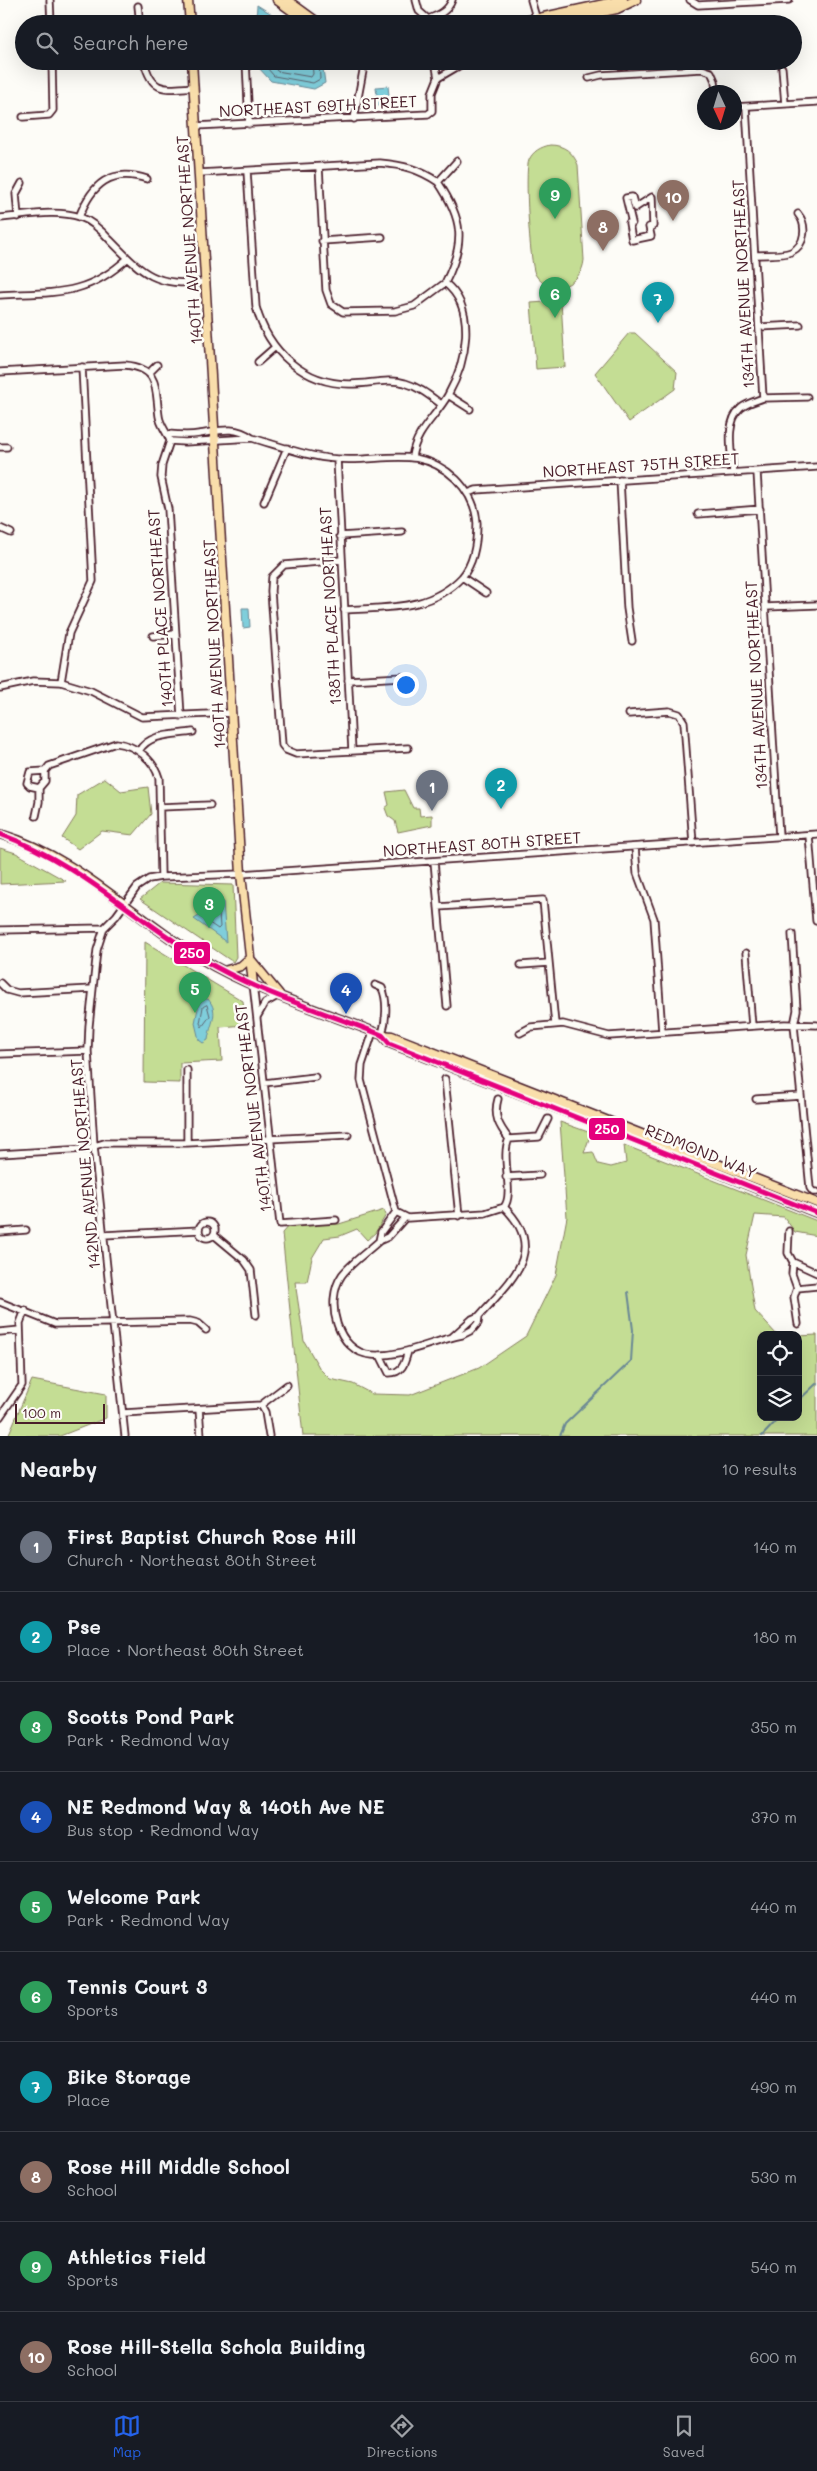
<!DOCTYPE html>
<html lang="en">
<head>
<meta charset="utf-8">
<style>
  body { margin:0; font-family:Mali,sans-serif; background:#20242c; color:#f1f3f6 }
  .controls { position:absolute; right:15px; bottom:15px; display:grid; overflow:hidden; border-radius:10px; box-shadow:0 5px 20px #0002 }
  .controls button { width:45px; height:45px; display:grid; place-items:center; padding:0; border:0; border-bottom:1px solid #363941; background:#171b24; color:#f1f3f6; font:25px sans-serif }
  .compass { position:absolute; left:697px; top:85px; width:45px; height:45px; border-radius:50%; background:#171b24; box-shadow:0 5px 20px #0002; rotate:176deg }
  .scale { position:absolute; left:15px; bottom:12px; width:90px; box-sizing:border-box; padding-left:5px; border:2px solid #4a1f2b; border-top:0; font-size:14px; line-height:18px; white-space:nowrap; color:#4a1f2b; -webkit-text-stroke:4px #fdfcf7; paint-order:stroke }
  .you { position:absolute; left:405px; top:684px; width:18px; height:18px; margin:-12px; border:4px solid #fff; border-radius:50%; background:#1a73e8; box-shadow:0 0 0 8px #1a73e833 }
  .badge { display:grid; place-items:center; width:32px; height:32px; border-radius:50%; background:#2563eb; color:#fff; font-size:16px; font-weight:700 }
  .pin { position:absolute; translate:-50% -41px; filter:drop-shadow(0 1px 2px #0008) }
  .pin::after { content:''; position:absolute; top:26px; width:18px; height:15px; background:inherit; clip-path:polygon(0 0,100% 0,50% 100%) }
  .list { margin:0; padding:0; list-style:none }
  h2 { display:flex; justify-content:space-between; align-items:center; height:65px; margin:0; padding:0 20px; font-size:21px }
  h2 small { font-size:16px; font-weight:400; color:#9ea1a6 }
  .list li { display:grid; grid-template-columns:32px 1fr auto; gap:15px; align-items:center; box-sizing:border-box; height:90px; padding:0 20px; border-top:1px solid #363941 }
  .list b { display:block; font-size:19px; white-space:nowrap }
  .list p { margin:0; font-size:16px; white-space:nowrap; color:#9ea1a6 }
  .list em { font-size:16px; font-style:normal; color:#9ea1a6 }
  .icon { flex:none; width:28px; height:28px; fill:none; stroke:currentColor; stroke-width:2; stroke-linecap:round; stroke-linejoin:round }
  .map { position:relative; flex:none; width:817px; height:1436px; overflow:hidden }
  .search { position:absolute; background:#171b24; box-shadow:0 5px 20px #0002; left:15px; right:15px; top:15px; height:55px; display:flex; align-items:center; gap:12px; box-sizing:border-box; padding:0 18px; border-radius:28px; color:#9ea1a6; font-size:19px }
  .sheet { height:965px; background:#171b24 }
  nav { display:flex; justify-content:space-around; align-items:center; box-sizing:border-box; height:70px; border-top:1px solid #363941; background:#171b24; font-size:14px; color:#9ea1a6 }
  nav a { display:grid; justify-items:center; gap:2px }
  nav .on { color:#2563eb }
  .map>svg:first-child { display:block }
</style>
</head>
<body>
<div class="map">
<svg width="817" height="1436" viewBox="0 0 817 1436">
  <rect width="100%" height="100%" fill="#fdfcf7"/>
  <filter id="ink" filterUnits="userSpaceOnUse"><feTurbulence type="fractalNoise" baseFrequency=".02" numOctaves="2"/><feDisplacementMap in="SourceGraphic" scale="10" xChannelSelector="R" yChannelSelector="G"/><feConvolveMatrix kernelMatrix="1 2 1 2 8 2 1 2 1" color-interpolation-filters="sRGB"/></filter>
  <g filter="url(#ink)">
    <!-- green -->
    <path fill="#c4dd94" stroke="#877e60" d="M 550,145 C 564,145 573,152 578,165 L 584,260 C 582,285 550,299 535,274 C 530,264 524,170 529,160 C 533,151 541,147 550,145 Z
      M 561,301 L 565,367 L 536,369 L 531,303 Z
      M 629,333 L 635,333 L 677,372 L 675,389 L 629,422 L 595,373 Z
      M 105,778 L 121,791 L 148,787 L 151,814 L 133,835 L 102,831 L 78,849 L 62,838 L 76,816 L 77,795 Z
      M 404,790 L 413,808 L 419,808 L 420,816 L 432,815 L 432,825 L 398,832 L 395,821 L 388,816 L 385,808 L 389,805 L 386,792 Z
      M 0,848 L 16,853 L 66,881 L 0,884 Z
      M 160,883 L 233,885 L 236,957 L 233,962 L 140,899 Z
      M 145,942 L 243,1001 L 246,1025 L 220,1027 L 222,1061 L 180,1063 L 180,1083 L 144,1082 Z
      M 560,1122 L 591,1133 L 584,1153 L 593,1152 L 598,1164 L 611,1167 L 626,1163 L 624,1145 L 817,1221 L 817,1236 L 795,1232 L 784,1217 L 755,1215 L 746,1255 L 755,1311 L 777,1335 L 761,1335 L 761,1417 L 798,1417 L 798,1336 L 817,1335 L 817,1436 L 303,1436 L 282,1233 L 289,1225 L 339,1224 L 384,1210 L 386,1215 L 375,1233 L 367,1240 L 357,1229 L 340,1236 L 324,1238 L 312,1258 L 307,1282 L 295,1282 L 304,1341 L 320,1369 L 330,1379 L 353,1384 L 372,1394 L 410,1395 L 479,1368 L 526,1336 L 556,1275 L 567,1217 Z
      M 32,1380 L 106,1394 L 106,1418 L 60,1436 L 8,1436 Z"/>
    <!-- water -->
    <path fill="#7fcedb" stroke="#6a8895" d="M 257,5 L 288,24 L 256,24 Z
      M 256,61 L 322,61 L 325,83 L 314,89 L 271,81 L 257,66 Z
      M 388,86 L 390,105 L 378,106 L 376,87 Z
      M 242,608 L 249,608 L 250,627 L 243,628 Z
      M 223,901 L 226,942 L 194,919 Z
      M 204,999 L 208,999 C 220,1013 210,1023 208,1040 L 203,1043 L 199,1040 L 195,1023 L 199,1003 Z"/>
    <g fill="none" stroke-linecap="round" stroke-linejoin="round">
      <!-- shore -->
      <path stroke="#5f6571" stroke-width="1" d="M 261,61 L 274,76 L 313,83 L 320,79 L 319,61
        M 268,61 L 277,71 L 311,77 L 313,74 L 312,61
        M 215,912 L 219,913 L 220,927 L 218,929 L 205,920 Z
        M 207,1005 L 210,1016 L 202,1027 L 200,1023 L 203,1007 Z"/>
      <!-- stream -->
      <path stroke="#6a8895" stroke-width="2" d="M 798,1401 L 817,1383
        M 560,1436 L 565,1424 L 631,1361 L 633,1330 L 628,1292
        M 762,1436 L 780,1417"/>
      <defs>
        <path id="minor" d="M 50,0 L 51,24
          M 416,0 L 419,11 L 428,19 L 429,24
          M 531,0 L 538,24
          M 690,0 L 698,5 L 789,0
          M 138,6 L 140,24
          M 428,19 C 439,15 448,11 452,0
          M 144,61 C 152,94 165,89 194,87
          M 246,61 L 249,124
          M 435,61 L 438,78
          M 529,61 L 534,61
          M 782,68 L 785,104
          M 589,78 L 601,75 L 702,69 L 711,72 L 715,81 L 716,92
          M 734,107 L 817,102
          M 23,117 L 49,115 L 53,110 L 52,61
          M 354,119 L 363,71
          M 196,126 L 428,114 L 432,111 L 432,93 L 438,78 L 467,61
          M 319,167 L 326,290 L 331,304 L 343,312 L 395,311 L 414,306 L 445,283
          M 247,171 L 256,307 C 268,351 304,385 352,384 C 369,384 389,378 405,383 C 419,387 430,396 441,404
          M 199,173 L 380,163 C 403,165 419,169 438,182 L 457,161
          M 632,197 L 635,208 L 652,197 L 653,226 L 649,227 L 651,236 L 632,240 L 629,223 L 632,223 L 626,198 Z
          M 18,217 L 16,194 L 22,183
          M 79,217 C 92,184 111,167 147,179
          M 0,218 C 25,216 56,209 80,217 C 92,221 102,231 110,240 C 145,276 155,286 206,282
          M 322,241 L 382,237
          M 755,255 C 766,254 782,256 791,252 C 806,245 807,225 798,214
          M 0,295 C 54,292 86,297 128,258
          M 759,327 L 800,325
          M 258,362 L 274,348
          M 0,372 L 125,365 C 160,368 155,388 159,416 C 160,425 167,432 170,441
          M 149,373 L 157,365
          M 448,395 L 470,409
          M 763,398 L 807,397
          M 168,434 C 178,435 189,436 199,434 C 219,431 234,425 252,438 L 185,442 L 170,441
          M 252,438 C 280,446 308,457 337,459 C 382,463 418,443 456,479 C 468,491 476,507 477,523 C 477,541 474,563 462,577
          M 170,441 L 162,465 L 161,477 L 168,509 L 181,716
          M 0,447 L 7,447
          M 412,457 C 416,430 435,418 448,395 C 466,363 478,309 445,283 C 466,242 463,219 438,182
          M 337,459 L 352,751
          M 757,472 L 779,837
          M 733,473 C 732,454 724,422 741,408 C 747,403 756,401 763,398 L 746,107
          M 620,480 L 627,608 L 632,641
          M 468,493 L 476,490 L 817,467
          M 264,502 L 287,448
          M 698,514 L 760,509
          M 0,528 L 11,533
          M 340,536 L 402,532
          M 342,560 L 284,565 L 272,577 L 271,591 L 282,745 L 286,750 L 296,754 L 408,748
          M 766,607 L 817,605
          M 344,610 C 387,607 430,611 462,577 L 486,593
          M 153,636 L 176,634
          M 348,680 L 403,677
          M 61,682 L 69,633 L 93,581 L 82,367
          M 0,688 L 33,681 L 61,682 L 91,691 L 142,717 L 232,713
          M 629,714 L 669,711 L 679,714 L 684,722 L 693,843
          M 139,751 C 149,733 174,735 193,732
          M 45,771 L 30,772 L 27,783 L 30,786 L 39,788 L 45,781 L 45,771 L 49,766 L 116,743 C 136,745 154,760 159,778 L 161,877
          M 160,807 L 210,805
          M 36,816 L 39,802 L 39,788
          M 809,835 L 816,921
          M 635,847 L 637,873 L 654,919 L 662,1032
          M 434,861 L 447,1006
          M 438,907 L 543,900 L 555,1024
          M 0,930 L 104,928
          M 792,934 L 797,1010 L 794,1025 L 810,1188 L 813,1192 L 817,1192
          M 746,953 L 752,1026
          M 521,965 L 549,963
          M 0,983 L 7,990 L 18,993 L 92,989
          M 253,984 L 280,1224 L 336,1220
          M 375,985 L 382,988 C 388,1001 386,1021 382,1035
          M 257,1017 L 265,1003 L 279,995
          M 373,1032 L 362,1065 L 361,1080 L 396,1212
          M 520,1033 L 531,1027 L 563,1024 L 609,1036 L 785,1024 L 817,1025
          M 0,1054 L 88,1051
          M 445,1079 L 459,1216
          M 264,1083 L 315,1077
          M 498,1099 C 493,1116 499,1126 509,1139 C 500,1157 515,1194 504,1207
          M 756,1099 L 801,1096
          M 509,1139 L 539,1137 L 548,1119
          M 187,1143 L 187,1070
          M 0,1154 L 85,1149 L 104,1143 L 187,1143 L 348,1135
          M 506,1177 L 540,1175
          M 396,1212 L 408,1218 L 485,1213 L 504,1207
          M 396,1212 L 381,1232 L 379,1241 L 388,1237 L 405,1218
          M199 1230a8 8 0 1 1 16 0a8 8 0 1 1-16 0Z
          M 789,1231 L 788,1253 L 793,1262 L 792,1274 L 797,1288 L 794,1297 L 798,1324
          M 0,1232 L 26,1230
          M 104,1235 L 199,1230
          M 214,1235 L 244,1260 L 251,1270 L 256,1315
          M 379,1241 C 367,1252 351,1263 342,1275 C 324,1301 337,1353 372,1355 C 403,1357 432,1341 462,1335 L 472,1330 L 478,1323 L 479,1316 L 472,1319 L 452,1337
          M 793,1262 L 817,1273
          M 797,1288 L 817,1286
          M 0,1302 L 55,1324 L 190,1321 L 198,1323 L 206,1330
          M 479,1316 C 510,1281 549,1251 504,1207
          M 0,1332 L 20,1330
          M 380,1355 L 389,1373 C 403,1373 405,1362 408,1351
          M 261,1405 L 265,1412 L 269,1436
          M 199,1409 L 201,1436
          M 123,1413 L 261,1405 L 287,1385
          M 0,1417 L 22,1385 L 20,1323 L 25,1310
          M 125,1436 L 94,1146 L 88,1051 L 89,1026 L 97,950 L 104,928 L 116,916 L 137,887 L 149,879 L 161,877 L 241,874 L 817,834"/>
        <path id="major" d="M 188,0 L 190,24
          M 277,0 L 310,24
          M 287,0 L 320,24
          M 511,24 L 623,0
          M 542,24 L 617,9 L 636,0
          M 192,61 L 241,874 L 253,984
          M 0,834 C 76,856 134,918 200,958 C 252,990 324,1012 382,1035 L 392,1036 L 817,1203
          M 251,960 L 279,994
          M 224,971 L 241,966 L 250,958
          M 382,1035 L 389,1043 L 617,1132 L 817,1213"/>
      </defs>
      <!-- minor casing -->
      <use href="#minor" stroke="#4a1f2b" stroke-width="9"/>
      <!-- major casing -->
      <use href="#major" stroke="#4a1f2b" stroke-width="11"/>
      <!-- minor -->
      <use href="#minor" stroke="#fdfcf7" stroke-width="5.5"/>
      <!-- major -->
      <use href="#major" stroke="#f9deab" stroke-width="8"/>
      <defs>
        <path id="bus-1" d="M 0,834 C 79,863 130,915 200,958 C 256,992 321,1011 382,1035 L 389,1043 L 817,1213"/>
      </defs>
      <!-- bus-1 casing -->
      <use href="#bus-1" stroke="#fdfcf7" stroke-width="9"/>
      <!-- bus-1 -->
      <use href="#bus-1" stroke="#e5007d" stroke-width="5"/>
    </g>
  </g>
  <g text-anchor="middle" stroke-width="5" stroke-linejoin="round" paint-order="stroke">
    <!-- street labels -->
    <g font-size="16" fill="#4a1f2b" stroke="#fdfcf7">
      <text transform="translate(318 106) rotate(-3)" y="6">NORTHEAST 69TH STREET</text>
      <text transform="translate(189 240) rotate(-94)" y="6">140TH AVENUE NORTHEAST</text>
      <text transform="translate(743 284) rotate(-93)" y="6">134TH AVENUE NORTHEAST</text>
      <text transform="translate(641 465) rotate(-4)" y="6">NORTHEAST 75TH STREET</text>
      <text transform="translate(330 606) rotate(-93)" y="6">138TH PLACE NORTHEAST</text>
      <text transform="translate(160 608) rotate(-94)" y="6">140TH PLACE NORTHEAST</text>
      <text transform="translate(214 644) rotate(-93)" y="6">140TH AVENUE NORTHEAST</text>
      <text transform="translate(756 685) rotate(-93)" y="6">134TH AVENUE NORTHEAST</text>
      <text transform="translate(482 844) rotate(-4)" y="6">NORTHEAST 80TH STREET</text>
      <text transform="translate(253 1108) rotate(-97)" y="6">140TH AVENUE NORTHEAST</text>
      <text transform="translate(701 1151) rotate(22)" y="6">REDMOND WAY</text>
      <text transform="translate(85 1164) rotate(-95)" y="6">142ND AVENUE NORTHEAST</text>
    </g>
  </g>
  <g stroke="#fdfcf7" stroke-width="2">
    <rect x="173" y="941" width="38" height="24" rx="5" fill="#e5007d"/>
    <rect x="588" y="1117" width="38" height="24" rx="5" fill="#e5007d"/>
  </g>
  <g font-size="14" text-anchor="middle" font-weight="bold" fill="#fff">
    <text x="192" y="958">250</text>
    <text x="607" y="1134">250</text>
  </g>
</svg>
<div class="controls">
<button><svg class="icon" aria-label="locate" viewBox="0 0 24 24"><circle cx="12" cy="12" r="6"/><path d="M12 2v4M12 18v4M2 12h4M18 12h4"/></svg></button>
<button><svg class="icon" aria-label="layers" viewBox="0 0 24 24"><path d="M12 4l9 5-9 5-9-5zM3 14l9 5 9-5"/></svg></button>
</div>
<svg class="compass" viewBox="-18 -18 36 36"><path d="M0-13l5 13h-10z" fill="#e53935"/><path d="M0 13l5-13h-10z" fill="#9ea1a6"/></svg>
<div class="scale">100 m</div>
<div class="you"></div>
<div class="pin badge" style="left:432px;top:811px;background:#6b7280">1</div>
<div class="pin badge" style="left:501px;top:809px;background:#0f9aa8">2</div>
<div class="pin badge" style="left:209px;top:928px;background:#2e9e5b">3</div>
<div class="pin badge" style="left:346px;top:1014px;background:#1a4fb4">4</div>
<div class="pin badge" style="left:195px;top:1013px;background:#2e9e5b">5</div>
<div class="pin badge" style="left:555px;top:318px;background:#2e9e5b">6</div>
<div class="pin badge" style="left:658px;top:323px;background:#0f9aa8">7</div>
<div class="pin badge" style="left:603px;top:251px;background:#8d6e63">8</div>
<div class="pin badge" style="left:555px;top:219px;background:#2e9e5b">9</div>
<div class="pin badge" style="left:673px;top:221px;background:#8d6e63">10</div>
<div class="search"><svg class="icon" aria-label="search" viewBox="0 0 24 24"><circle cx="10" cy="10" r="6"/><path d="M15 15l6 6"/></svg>Search here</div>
</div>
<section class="sheet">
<h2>Nearby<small>10 results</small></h2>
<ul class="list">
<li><span class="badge" style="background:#6b7280">1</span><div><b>First Baptist Church Rose Hill</b><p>Church · Northeast 80th Street</p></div><em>140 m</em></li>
<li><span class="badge" style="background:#0f9aa8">2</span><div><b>Pse</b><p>Place · Northeast 80th Street</p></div><em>180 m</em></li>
<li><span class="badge" style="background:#2e9e5b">3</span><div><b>Scotts Pond Park</b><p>Park · Redmond Way</p></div><em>350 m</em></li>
<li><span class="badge" style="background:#1a4fb4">4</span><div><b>NE Redmond Way &amp; 140th Ave NE</b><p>Bus stop · Redmond Way</p></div><em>370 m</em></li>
<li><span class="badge" style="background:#2e9e5b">5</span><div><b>Welcome Park</b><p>Park · Redmond Way</p></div><em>440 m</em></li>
<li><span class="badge" style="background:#2e9e5b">6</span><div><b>Tennis Court 3</b><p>Sports</p></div><em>440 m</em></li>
<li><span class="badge" style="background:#0f9aa8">7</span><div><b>Bike Storage</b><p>Place</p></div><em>490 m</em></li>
<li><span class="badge" style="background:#8d6e63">8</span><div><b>Rose Hill Middle School</b><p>School</p></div><em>530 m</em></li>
<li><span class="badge" style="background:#2e9e5b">9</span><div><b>Athletics Field</b><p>Sports</p></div><em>540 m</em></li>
<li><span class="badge" style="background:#8d6e63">10</span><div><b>Rose Hill-Stella Schola Building</b><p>School</p></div><em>600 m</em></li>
</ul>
</section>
<nav>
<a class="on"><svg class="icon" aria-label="map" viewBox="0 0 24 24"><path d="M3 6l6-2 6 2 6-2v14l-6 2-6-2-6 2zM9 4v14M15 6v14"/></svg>Map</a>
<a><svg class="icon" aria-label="directions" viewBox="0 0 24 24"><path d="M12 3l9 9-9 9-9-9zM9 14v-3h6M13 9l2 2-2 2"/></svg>Directions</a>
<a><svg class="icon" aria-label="saved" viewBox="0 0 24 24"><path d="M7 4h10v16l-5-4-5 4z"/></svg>Saved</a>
</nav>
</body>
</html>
